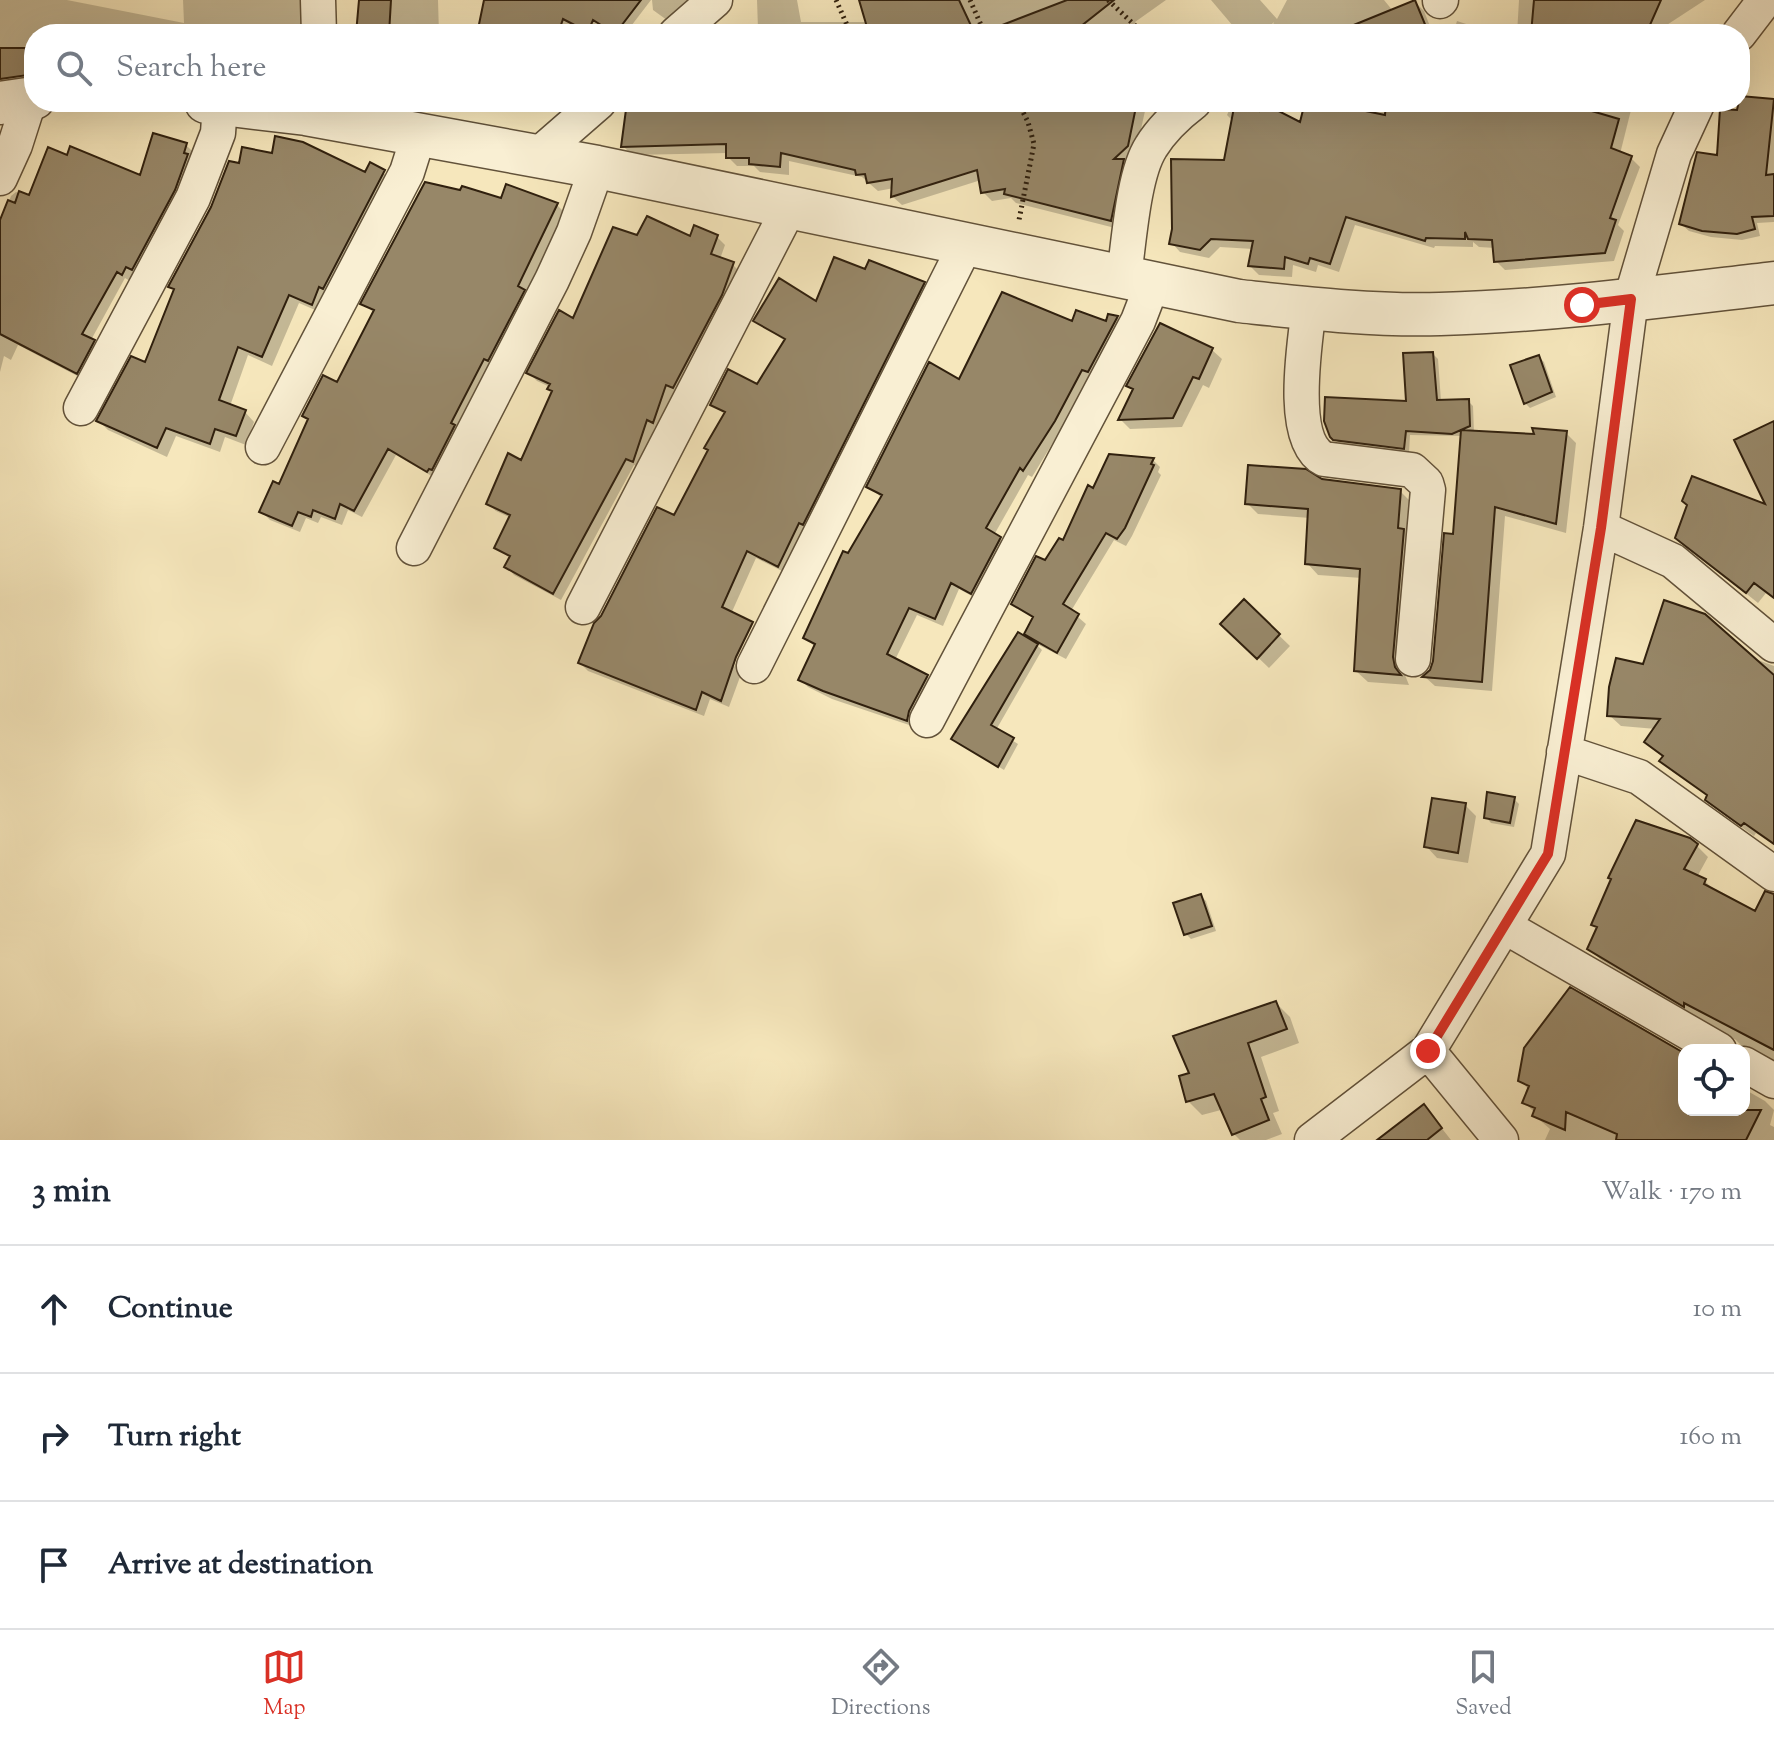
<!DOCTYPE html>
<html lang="en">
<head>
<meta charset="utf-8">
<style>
  body { margin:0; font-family:"Sorts Mill Goudy",serif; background:#f6f6f7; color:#1f2937 }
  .controls { position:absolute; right:24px; bottom:24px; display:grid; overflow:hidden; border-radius:16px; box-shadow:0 8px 32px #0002 }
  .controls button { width:72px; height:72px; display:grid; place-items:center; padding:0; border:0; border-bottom:2px solid #e0e1e3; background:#fff; color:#1f2937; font:40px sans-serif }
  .stop { position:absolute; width:24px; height:24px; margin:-18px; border:6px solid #d93025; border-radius:50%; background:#fff }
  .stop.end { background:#d93025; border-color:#fff; box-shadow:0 2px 8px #0008 }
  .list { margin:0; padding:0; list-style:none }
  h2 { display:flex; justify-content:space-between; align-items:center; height:104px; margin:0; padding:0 32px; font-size:34px }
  h2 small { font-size:26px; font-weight:400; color:#747a83 }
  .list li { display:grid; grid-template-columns:52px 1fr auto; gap:24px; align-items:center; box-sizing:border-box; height:128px; padding:0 32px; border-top:2px solid #e0e1e3 }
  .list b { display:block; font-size:30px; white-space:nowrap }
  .list em { font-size:26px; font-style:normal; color:#747a83 }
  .icon { flex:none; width:44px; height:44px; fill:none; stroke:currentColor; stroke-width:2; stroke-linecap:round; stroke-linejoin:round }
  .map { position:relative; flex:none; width:1774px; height:1140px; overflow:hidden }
  .search { position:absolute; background:#fff; box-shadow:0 8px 32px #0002; left:24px; right:24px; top:24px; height:88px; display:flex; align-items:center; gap:20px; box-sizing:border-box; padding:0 28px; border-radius:32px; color:#747a83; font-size:30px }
  .sheet { height:488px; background:#fff }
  nav { display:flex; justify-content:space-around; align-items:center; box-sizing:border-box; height:112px; border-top:2px solid #e0e1e3; background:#fff; font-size:22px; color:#747a83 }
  nav a { display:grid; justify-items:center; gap:4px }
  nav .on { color:#d93025 }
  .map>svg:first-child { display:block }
</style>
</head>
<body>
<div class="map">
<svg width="1774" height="1140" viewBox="0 0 1774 1140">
  <rect width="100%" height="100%" fill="#f6e7bc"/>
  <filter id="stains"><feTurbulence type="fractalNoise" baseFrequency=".0025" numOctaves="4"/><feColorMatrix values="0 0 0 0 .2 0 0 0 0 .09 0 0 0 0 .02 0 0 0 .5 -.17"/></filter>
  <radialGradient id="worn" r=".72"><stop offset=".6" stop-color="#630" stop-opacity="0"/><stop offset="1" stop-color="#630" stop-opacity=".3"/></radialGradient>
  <!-- shadow -->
  <path fill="#0003" d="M 0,0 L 67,0 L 184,23 L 183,0 L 300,0 L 304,31 L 225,34 L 34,34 L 34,82 L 0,87 Z
    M 361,0 L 438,0 L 439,34 L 341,34 L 341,26 L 359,28 Z
    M 486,0 L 651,0 L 625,34 L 479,34 Z
    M 652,0 L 697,0 L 671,23 L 653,10 Z
    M 757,0 L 797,0 L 801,22 L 868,22 L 860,0 L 1166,0 L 1135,22 L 1144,34 L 746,34 L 746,29 L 758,29 Z
    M 1211,0 L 1260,0 L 1277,19 L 1287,0 L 1384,0 L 1393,11 L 1415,2 L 1424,11 L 1433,34 L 1273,34 L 1271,31 L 1274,22 L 1262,34 L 1221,34 L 1233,26 Z
    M 1519,0 L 1705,0 L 1653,34 L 1517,34 Z
    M 1457,21 L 1497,34 L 1453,34 Z
    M 1741,98 L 1774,101 L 1774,222 L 1757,223 L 1760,236 L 1742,240 L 1711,237 L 1689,231 L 1681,224 L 1719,158 L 1739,113 Z
    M 474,102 L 529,102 L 528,106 L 511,105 L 510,111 Z
    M 656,102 L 1147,102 L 1119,229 L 1016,203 L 1011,198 L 992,201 L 983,192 L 981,180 L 902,205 L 893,197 L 894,188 L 878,191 L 862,177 L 789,161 L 789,175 L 760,172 L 754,166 L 737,166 L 728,157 L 728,153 L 632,155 L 623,146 Z
    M 1233,102 L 1256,102 L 1334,140 L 1312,102 L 1633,102 L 1620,154 L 1631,158 L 1640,167 L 1618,225 L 1624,231 L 1614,261 L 1505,270 L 1496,261 L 1495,248 L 1479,247 L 1473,242 L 1473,247 L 1435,246 L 1434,248 L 1355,225 L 1339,272 L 1318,265 L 1316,272 L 1293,265 L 1292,277 L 1259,275 L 1250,266 L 1253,249 L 1220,247 L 1209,258 L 1180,252 L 1172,243 L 1226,162 L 1233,121 L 1227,115 Z
    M 186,145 L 194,153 L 195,163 L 130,281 L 125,278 L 91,340 L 101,349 L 85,380 L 18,345 L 11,360 L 4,356 L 0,372 L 0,226 L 11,196 L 16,192 L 30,198 L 141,178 Z
    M 371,164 L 394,181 L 322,313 L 299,303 L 272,366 L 248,355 L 230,406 L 245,412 L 254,422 L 246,445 L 225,437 L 220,452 L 176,436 L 167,457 L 108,430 L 98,420 L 146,365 L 175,291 L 171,286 L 366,174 Z
    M 502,200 L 557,205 L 564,212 L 526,293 L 531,299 L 435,478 L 396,455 L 362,517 L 348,510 L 342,525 L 321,517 L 318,523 L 306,518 L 300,532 L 270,520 L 262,512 L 280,486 L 309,421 L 304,415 L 338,385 L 375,313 L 363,304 Z
    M 717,237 L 725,245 L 720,259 L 732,264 L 740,272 L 681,395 L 674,391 L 660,429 L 655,427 L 640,468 L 634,465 L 561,600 L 514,575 L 507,567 L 511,559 L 496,547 L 511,518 L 496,511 L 488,504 L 522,463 L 553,392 L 550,387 L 537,381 L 529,373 L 574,321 L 639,238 Z
    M 866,272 L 924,283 L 932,292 L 786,573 L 756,558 L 731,614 L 752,624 L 750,624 L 730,665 L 734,667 L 754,625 L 760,632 L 744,666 L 729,707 L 710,699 L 704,716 L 588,671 L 580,663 L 675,518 L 726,415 L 712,404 L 758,386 L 786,342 L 756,320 L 817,304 Z
    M 1117,318 L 1124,326 L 1032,477 L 1028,475 L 994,535 L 1008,546 L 979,600 L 959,589 L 943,626 L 917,615 L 895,660 L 927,676 L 935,684 L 915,727 L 832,699 L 808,687 L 800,679 L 815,647 L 806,638 L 882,498 L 869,487 L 959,382 L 1074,324 L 1108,324 Z
    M 1212,350 L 1222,359 L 1209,388 L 1203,385 L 1182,427 L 1130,429 L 1120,419 L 1134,391 L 1129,386 Z
    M 1433,354 L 1438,359 L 1441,401 L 1468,401 L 1473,406 L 1474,433 L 1537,436 L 1566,433 L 1576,443 L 1566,533 L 1505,516 L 1492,691 L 1435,686 L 1425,677 L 1431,671 L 1455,536 L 1462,436 L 1410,435 L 1409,453 L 1340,444 L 1335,439 L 1408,403 Z
    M 1539,357 L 1544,362 L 1556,397 L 1530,408 L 1525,403 Z
    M 1774,423 L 1774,599 L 1766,593 L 1758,603 L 1677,538 L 1770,508 Z
    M 1153,460 L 1160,467 L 1158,472 L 1161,475 L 1132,536 L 1126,546 L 1114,540 L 1071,611 L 1086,624 L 1066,659 L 1035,643 L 1042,650 L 996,730 L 1018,744 L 1004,770 L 954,739 L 1035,642 L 1026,633 L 1034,619 L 1014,603 L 1063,543 L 1094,490 Z
    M 1321,481 L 1400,491 L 1411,502 L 1403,670 L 1409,685 L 1368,682 L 1356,671 L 1362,578 L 1318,575 L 1307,563 L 1310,518 L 1258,514 L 1247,503 Z
    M 1244,602 L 1290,646 L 1269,668 L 1223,624 Z
    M 1704,615 L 1758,660 L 1774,666 L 1774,845 L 1756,833 L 1754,836 L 1719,811 L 1707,799 L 1708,797 L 1673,772 L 1662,761 L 1664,758 L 1646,742 L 1656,729 L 1621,726 L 1609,715 L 1645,666 Z
    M 1514,799 L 1519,804 L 1514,827 L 1491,823 L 1486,817 Z
    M 1465,805 L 1476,816 L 1468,863 L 1437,858 L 1426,846 Z
    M 1696,845 L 1708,857 L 1697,877 L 1704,880 L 1716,892 L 1756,914 L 1774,905 L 1774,1061 L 1766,1057 L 1751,1056 L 1736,1040 L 1601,960 L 1589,949 L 1598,929 L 1594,924 Z
    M 1201,896 L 1206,901 L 1216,931 L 1191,939 L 1186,934 Z
    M 1276,1003 L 1290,1017 L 1299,1043 L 1261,1057 L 1279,1111 L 1273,1113 L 1282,1134 L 1266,1140 L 1240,1140 L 1234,1134 L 1221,1110 L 1202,1115 L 1188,1101 L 1192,1074 Z
    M 1684,1055 L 1684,1110 L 1744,1110 L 1744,1089 L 1765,1101 L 1774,1110 L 1770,1125 L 1774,1127 L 1774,1140 L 1545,1140 L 1550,1129 L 1534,1115 L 1535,1113 L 1524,1102 L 1529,1090 L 1520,1080 Z
    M 1433,1117 L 1451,1140 L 1381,1140 Z"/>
  <!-- building -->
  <path fill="#978768" stroke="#30200e" stroke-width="2" d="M 359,0 L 391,0 L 389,34 L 356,34 Z
    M 484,0 L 641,0 L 615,34 L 593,20 L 588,32 L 563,19 L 558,34 L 477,34 Z
    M 859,0 L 959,0 L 975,34 L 869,34 Z
    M 1067,0 L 1114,0 L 1071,34 L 985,34 L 984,32 Z
    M 1415,0 L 1429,34 L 1334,34 L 1334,33 Z
    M 1534,0 L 1661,0 L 1646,34 L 1531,34 Z
    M 0,48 L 25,48 L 28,75 L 0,79 Z
    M 1740,96 L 1774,99 L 1766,175 L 1774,174 L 1774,216 L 1752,217 L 1755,229 L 1737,234 L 1702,231 L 1679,224 L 1697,152 L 1717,155 L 1720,109 L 1737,110 Z
    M 627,102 L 1137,102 L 1128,146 L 1114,159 L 1124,159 L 1111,221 L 1004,194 L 1005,189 L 981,193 L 977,170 L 891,197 L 892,179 L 867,183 L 865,174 L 856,175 L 855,170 L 781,153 L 780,167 L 749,164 L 749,158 L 726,158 L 726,144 L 621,147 Z
    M 1235,102 L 1259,111 L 1263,103 L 1300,122 L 1304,106 L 1309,107 L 1310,102 L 1322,102 L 1385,115 L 1386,102 L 1561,102 L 1619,119 L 1611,148 L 1632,156 L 1610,218 L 1616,220 L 1605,253 L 1494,262 L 1492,240 L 1468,239 L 1465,232 L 1465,239 L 1426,238 L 1425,241 L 1346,217 L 1330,264 L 1310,258 L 1308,264 L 1285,257 L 1284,269 L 1248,266 L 1253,241 L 1211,239 L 1200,250 L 1169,244 L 1172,229 L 1171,159 L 1224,160 Z
    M 153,133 L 187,143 L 184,153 L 188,154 L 175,190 L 132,270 L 126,267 L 122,275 L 117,272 L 82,334 L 95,340 L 77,374 L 0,334 L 0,220 L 8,200 L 15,203 L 19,191 L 29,195 L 48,147 L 67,155 L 70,146 L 140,175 Z
    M 275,136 L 303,142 L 365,172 L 370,162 L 385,170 L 323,289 L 319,287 L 312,305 L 289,295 L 262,357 L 238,347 L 219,400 L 246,410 L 236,436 L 215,429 L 210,444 L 166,428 L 157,448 L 96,421 L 131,356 L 145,362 L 174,289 L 168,287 L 211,207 L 229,161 L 239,163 L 242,147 L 272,153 Z
    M 425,182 L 460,190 L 462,186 L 501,198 L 506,184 L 558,203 L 518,286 L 525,290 L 488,361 L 484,359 L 451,423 L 455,425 L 432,470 L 429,469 L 427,472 L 388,449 L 354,511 L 340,504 L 335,519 L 313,510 L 311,517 L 298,512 L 292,526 L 259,512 L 273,481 L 279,484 L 308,419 L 302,416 L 323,375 L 337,382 L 374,310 L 360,304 Z
    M 647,216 L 690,236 L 694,225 L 718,235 L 711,254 L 734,262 L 722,295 L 673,388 L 666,385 L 653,423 L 647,420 L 633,462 L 626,459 L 553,594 L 504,567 L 510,556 L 494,548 L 510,515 L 486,504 L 508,453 L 521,460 L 552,391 L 547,389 L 550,384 L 526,373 L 559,310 L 573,318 L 613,227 L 637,235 Z
    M 834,257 L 865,269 L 869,260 L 925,282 L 803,525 L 799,523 L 778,567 L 747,551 L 722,607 L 753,622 L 736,657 L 721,701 L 702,692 L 696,710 L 578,663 L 594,623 L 601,616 L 657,507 L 674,515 L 708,450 L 704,448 L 725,412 L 710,405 L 728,369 L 757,384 L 785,339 L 753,321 L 779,278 L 816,301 Z
    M 1002,292 L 1072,321 L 1076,310 L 1106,321 L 1108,314 L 1118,316 L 1088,372 L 1082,370 L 1055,421 L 1023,471 L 1020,468 L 986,528 L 1001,537 L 971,594 L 951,583 L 935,619 L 909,608 L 887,654 L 928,675 L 909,711 L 907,721 L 823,691 L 798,680 L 815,644 L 803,638 L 843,551 L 848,553 L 882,495 L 866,487 L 929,362 L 959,379 Z
    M 1160,323 L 1213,348 L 1199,379 L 1193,377 L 1173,418 L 1118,420 L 1133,389 L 1126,386 Z
    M 1433,352 L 1437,400 L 1469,399 L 1470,426 L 1452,434 L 1406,431 L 1404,449 L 1333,440 L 1330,437 L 1324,421 L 1325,397 L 1406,401 L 1403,353 Z
    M 1539,355 L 1552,392 L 1524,404 L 1510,365 Z
    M 1774,421 L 1774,598 L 1754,583 L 1746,593 L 1675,538 L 1687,505 L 1682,501 L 1692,476 L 1765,504 L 1734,440 Z
    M 1532,428 L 1567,431 L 1556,524 L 1495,507 L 1482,682 L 1422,677 L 1430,670 L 1433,661 L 1444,533 L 1453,534 L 1461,430 L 1534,434 Z
    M 1109,454 L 1154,458 L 1151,464 L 1154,465 L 1125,528 L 1117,539 L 1106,533 L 1063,604 L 1079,614 L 1057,653 L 1024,634 L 1033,617 L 1011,604 L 1036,556 L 1045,560 L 1059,538 L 1063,540 L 1088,485 L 1093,488 Z
    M 1248,465 L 1306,469 L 1322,479 L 1401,489 L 1398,528 L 1404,529 L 1393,657 L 1395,667 L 1401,675 L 1354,671 L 1360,569 L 1305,564 L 1308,509 L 1245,504 Z
    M 1244,599 L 1280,634 L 1257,659 L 1220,624 Z
    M 1664,600 L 1705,614 L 1774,675 L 1774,844 L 1744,823 L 1741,826 L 1705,800 L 1707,795 L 1659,761 L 1663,756 L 1644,742 L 1660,719 L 1607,716 L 1609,687 L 1616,658 L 1643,664 Z
    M 1018,632 L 1038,644 L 991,725 L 1014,738 L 998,767 L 951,739 Z
    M 1487,792 L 1515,797 L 1510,823 L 1484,818 Z
    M 1432,798 L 1466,803 L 1458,853 L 1424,847 Z
    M 1636,820 L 1690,838 L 1698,844 L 1684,869 L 1706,879 L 1704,884 L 1755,911 L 1765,891 L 1774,894 L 1774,1050 L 1684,1003 L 1684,1007 L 1587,949 L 1597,927 L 1591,925 L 1611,879 L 1608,878 Z
    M 1201,894 L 1212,926 L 1184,935 L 1173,903 Z
    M 1570,987 L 1684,1053 L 1684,1110 L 1761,1110 L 1746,1140 L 1616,1140 L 1617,1134 L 1566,1112 L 1565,1130 L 1532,1116 L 1535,1108 L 1522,1103 L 1529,1086 L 1518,1081 L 1524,1048 Z
    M 1276,1001 L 1287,1029 L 1248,1043 L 1266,1097 L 1261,1099 L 1269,1120 L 1232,1135 L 1214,1094 L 1186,1102 L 1179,1076 L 1189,1073 L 1173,1036 Z
    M 1424,1104 L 1442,1128 L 1427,1140 L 1377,1140 Z"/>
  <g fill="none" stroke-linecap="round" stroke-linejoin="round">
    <defs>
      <path id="minor" d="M 318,0 L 319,34
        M 1440,1 L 1441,0
        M 676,34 L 715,0
        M 1739,34 L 1765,0
        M 537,156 L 599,102
        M 0,178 L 15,145 L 30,98
        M 1124,276 C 1129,242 1133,175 1151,147 C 1162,129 1177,115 1194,102
        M 1309,308 C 1305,342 1288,440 1324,459 L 1412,470 L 1426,483 L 1428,490 L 1413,659
        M 81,408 L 193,198 L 218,133 L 220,104
        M 263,447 L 407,172 L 419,134
        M 1601,528 L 1673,561 L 1774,645
        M 414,548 L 552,280 L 574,232 L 597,167
        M 583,607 L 790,206
        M 754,666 L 967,242
        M 927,720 L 1138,321 L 1153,282
        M 1564,752 L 1639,777 L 1774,874
        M 1504,926 L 1719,1050
        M 1428,1051 L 1548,854 L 1601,528 L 1631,299 L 1674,154 L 1698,102
        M 1744,1064 L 1774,1081
        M 1312,1140 L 1428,1051 L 1501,1140"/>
      <path id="tertiary" d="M 206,102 L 306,114 L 597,167 L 1239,301 C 1305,308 1373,316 1440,314 C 1552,311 1663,296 1774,283
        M 0,103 L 34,98"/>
    </defs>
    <!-- minor casing -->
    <use href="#minor" stroke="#62523a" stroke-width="37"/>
    <!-- tertiary casing -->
    <use href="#tertiary" stroke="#62523a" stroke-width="45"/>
    <!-- path -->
    <path stroke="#30200e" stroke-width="5" stroke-dasharray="2 4" stroke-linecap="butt" d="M 836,0 L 851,34
      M 970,0 L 985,34
      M 1108,0 L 1144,34
      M 1018,102 L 1028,122 L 1034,144 L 1019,220"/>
    <!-- minor -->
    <use href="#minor" stroke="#f9efd3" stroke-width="34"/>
    <!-- tertiary -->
    <use href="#tertiary" stroke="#f9efd3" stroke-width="42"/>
  </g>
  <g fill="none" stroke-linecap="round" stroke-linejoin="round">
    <!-- route -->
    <path stroke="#d93025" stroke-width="10" d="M 1428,1051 L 1548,854 L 1601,528 L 1631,299 L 1582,305"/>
  </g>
  <rect width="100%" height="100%" filter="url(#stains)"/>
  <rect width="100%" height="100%" fill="url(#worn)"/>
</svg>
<div class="controls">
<button><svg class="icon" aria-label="locate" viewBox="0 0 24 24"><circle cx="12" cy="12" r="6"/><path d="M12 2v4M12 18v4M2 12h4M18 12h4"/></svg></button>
</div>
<div class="stop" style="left:1582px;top:305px"></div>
<div class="stop end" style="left:1428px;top:1051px"></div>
<div class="search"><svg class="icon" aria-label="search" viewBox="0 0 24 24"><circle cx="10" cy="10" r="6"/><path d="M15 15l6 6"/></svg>Search here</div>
</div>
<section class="sheet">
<h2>3 min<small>Walk · 170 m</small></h2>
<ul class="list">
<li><svg class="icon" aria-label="ahead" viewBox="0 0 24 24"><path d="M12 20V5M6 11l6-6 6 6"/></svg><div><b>Continue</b></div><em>10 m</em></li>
<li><svg class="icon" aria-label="right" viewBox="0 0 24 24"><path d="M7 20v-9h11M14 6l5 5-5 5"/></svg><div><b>Turn right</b></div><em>160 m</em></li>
<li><svg class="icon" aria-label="arrive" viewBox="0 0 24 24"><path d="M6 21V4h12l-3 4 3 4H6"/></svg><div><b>Arrive at destination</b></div></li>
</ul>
</section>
<nav>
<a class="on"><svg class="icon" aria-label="map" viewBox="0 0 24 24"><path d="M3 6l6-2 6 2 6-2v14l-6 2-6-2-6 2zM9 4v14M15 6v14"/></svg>Map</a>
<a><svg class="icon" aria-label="directions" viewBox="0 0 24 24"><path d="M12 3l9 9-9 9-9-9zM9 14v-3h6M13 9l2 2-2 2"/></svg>Directions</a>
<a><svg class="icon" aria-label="saved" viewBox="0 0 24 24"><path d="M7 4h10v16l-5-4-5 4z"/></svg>Saved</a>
</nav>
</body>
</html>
